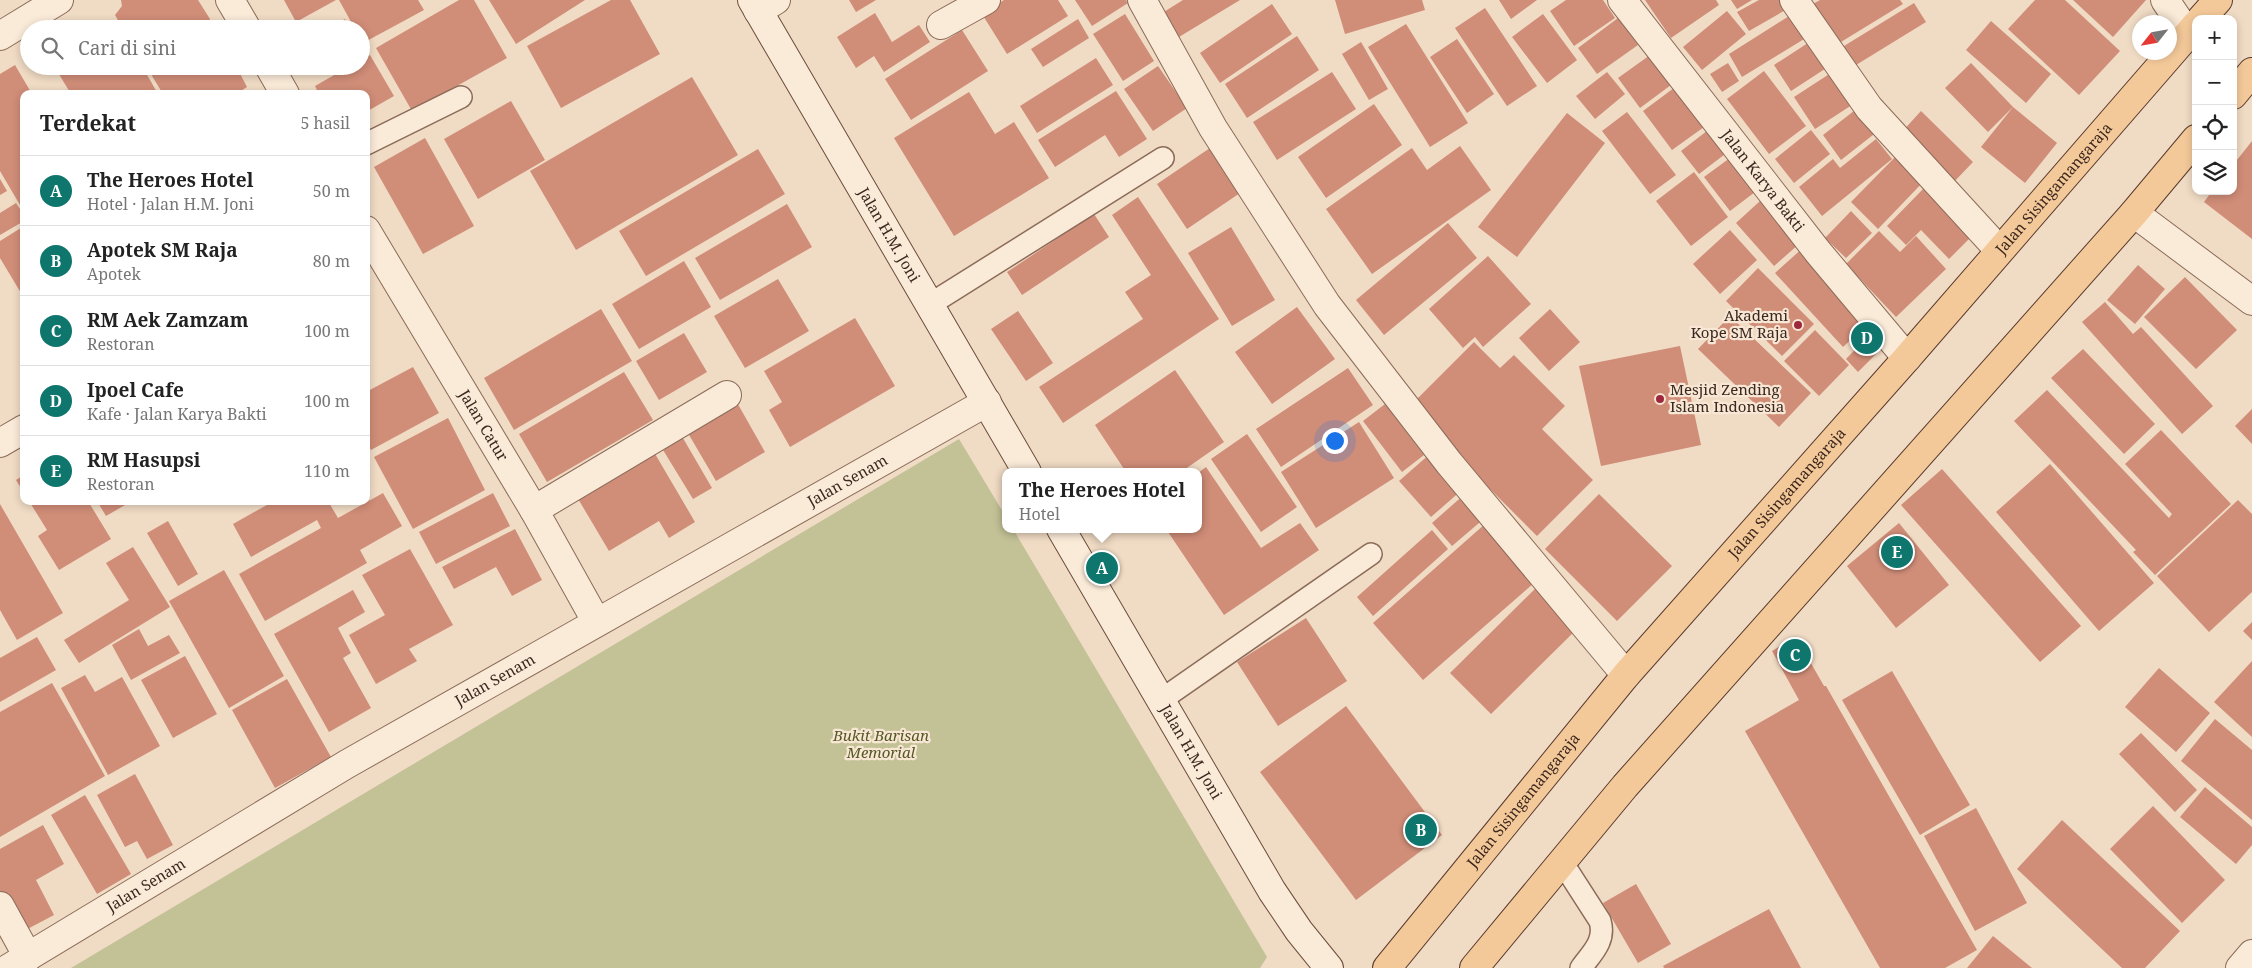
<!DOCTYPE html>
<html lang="id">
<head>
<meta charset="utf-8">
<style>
  body { margin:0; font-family:"Noto Serif",serif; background:#f2f2f2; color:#222 }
  .controls { position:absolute; right:15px; top:15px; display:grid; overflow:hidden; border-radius:10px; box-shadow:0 2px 8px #0003 }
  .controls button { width:45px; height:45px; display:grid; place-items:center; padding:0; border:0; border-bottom:1px solid #e0e0e0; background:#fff; color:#222; font:25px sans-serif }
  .compass { position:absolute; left:2132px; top:15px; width:45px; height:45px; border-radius:50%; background:#fff; box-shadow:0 2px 8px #0003; rotate:239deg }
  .you { position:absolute; left:1334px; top:440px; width:18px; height:18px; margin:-12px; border:4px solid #fff; border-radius:50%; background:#1a73e8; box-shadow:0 0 0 8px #1a73e833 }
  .badge { display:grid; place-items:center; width:32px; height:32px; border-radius:50%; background:#0f766e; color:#fff; font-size:16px; font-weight:700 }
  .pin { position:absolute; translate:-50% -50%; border:2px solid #fff; box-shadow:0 1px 5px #0006 }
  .popup { position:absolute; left:1002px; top:468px; width:200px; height:65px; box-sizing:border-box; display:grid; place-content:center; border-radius:10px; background:#fff; filter:drop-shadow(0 1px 4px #0005); font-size:16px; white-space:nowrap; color:#767676 }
  .popup b { font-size:19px; color:#222 }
  .popup::after { content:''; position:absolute; left:50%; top:100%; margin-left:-10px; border:10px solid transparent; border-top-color:#fff }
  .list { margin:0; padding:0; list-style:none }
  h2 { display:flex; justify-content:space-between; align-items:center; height:65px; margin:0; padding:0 20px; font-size:21px }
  h2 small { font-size:16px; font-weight:400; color:#767676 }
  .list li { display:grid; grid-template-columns:32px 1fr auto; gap:15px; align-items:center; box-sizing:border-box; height:70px; padding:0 20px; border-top:1px solid #e0e0e0 }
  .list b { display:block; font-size:19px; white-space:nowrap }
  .list p { margin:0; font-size:16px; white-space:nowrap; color:#767676 }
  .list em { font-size:16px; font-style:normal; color:#767676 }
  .icon { flex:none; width:28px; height:28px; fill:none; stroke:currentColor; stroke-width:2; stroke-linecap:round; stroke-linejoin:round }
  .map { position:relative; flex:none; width:2252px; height:968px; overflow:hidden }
  .search { position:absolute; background:#fff; box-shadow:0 2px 8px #0003; left:20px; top:20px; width:350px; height:55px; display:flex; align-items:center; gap:12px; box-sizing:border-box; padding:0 18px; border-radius:28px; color:#767676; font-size:19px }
  .panel { position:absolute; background:#fff; box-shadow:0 2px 8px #0003; left:20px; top:90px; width:350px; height:415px; border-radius:10px }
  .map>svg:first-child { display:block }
</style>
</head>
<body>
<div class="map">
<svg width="2252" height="968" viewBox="0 0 2252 968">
  <rect width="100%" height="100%" fill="#f0dbc4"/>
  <!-- cemetery -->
  <path fill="#c3c196" d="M 959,439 L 1006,517 L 1006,529 L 1013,529 L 1267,957 L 1260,968 L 71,968 Z"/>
  <!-- building -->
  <path fill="#d08d78" d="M 121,0 L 198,0 L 210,19 L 207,29 L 123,29 L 115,15 L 122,6 Z
    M 284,0 L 336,0 L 296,22 Z
    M 339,0 L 418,0 L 424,10 L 363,43 L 361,29 L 355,29 Z
    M 459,0 L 474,0 L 507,58 L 412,111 L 376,48 Z
    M 489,0 L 585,0 L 516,44 Z
    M 611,0 L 630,0 L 660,54 L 561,108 L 527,46 Z
    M 849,0 L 876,0 L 856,12 Z
    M 1004,0 L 1058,0 L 1068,16 L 1007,54 L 982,14 Z
    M 1075,0 L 1126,0 L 1128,3 L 1092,26 Z
    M 1183,0 L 1240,0 L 1174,40 L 1159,15 Z
    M 1335,0 L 1422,0 L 1425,10 L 1345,34 Z
    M 1499,0 L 1537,0 L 1511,19 Z
    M 1566,0 L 1603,0 L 1615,18 L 1574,46 L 1550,11 Z
    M 1645,0 L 1716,0 L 1719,5 L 1671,38 Z
    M 1731,0 L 1752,0 L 1737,9 Z
    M 1759,0 L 1785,0 L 1789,8 L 1749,31 L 1737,12 Z
    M 1820,0 L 1900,0 L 1903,4 L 1836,45 L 1811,5 Z
    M 2035,0 L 2065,0 L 2120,51 L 2079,95 L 2008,29 Z
    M 2073,0 L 2146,0 L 2113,37 Z
    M 1914,3 L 1926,22 L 1856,65 L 1844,46 Z
    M 1272,4 L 1292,34 L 1220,83 L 1200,53 Z
    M 1485,8 L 1537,86 L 1507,106 L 1455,28 Z
    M 1727,11 L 1746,34 L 1702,70 L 1683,47 Z
    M 875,13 L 892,42 L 919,25 L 930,42 L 884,72 L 874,56 L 856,68 L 837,37 Z
    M 1794,13 L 1809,36 L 1742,77 L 1729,54 Z
    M 1125,14 L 1154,61 L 1123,81 L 1093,34 Z
    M 1543,14 L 1577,60 L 1547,83 L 1512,37 Z
    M 1618,18 L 1638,45 L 1597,74 L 1578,48 Z
    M 345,19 L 350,29 L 328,29 Z
    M 1078,19 L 1089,38 L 1043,67 L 1031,49 Z
    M 1991,21 L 2051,74 L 2026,103 L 1966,50 Z
    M 116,22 L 120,29 L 105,29 Z
    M 1406,24 L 1468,123 L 1430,147 L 1368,47 Z
    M 962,30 L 988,71 L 911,120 L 885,79 Z
    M 1297,36 L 1319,70 L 1247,118 L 1225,84 Z
    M 1457,39 L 1494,94 L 1467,113 L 1430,57 Z
    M 1814,39 L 1831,65 L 1791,91 L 1774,65 Z
    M 1361,42 L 1388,89 L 1369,100 L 1342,54 Z
    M 1657,50 L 1679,79 L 1640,108 L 1618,78 Z
    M 370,55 L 394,96 L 366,112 L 366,94 L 319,94 L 315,86 L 350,66 L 361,66 L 361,60 Z
    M 1096,58 L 1113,85 L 1037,133 L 1020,106 Z
    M 1728,63 L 1739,81 L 1722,92 L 1710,74 Z
    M 1971,63 L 2013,107 L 1988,132 L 1945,88 Z
    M 15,65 L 32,94 L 24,94 L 24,203 L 20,205 L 0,171 L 0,74 Z
    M 54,66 L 142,66 L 158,94 L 71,94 Z
    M 146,66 L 236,66 L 247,87 L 236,94 L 163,94 Z
    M 1158,66 L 1187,108 L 1153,131 L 1124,89 Z
    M 1837,69 L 1858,101 L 1815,129 L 1794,97 Z
    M 1764,71 L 1806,126 L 1769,154 L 1727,99 Z
    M 1332,72 L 1356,109 L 1277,160 L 1253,122 Z
    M 1607,72 L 1625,94 L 1595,119 L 1576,96 Z
    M 692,77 L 738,155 L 576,250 L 530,171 Z
    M 1682,82 L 1711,122 L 1672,150 L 1643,111 Z
    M 1116,91 L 1147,139 L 1119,157 L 1105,135 L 1055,167 L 1038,140 Z
    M 969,92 L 995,134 L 1014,122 L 1049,178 L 954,236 L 894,138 Z
    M 511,101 L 545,160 L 478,199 L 444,139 Z
    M 1374,104 L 1402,145 L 1326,198 L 1298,157 Z
    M 1859,107 L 1878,131 L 1841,160 L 1823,135 Z
    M 2013,107 L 2057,143 L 2025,183 L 1981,147 Z
    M 1921,111 L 1973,162 L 1952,184 L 1900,134 Z
    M 1627,112 L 1676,175 L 1650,194 L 1602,131 Z
    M 1567,113 L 1605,143 L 1517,257 L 1478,227 Z
    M 1716,124 L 1733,148 L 1699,174 L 1681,151 Z
    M 1811,130 L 1830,154 L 1794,183 L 1775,159 Z
    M 425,138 L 474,226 L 423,254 L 374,167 Z
    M 1876,139 L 1892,159 L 1822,216 L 1799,187 L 1833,159 L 1840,168 Z
    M 2252,141 L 2252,239 L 2204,202 L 2212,191 L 2233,191 L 2233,165 Z
    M 1460,146 L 1491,190 L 1372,274 L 1326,209 L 1412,148 L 1427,170 Z
    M 1210,148 L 1240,193 L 1187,229 L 1157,184 Z
    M 758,149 L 785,194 L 646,276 L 619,231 Z
    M 1900,152 L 1927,178 L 1878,229 L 1851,202 Z
    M 1734,155 L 1759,189 L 1730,211 L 1704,177 Z
    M 1694,172 L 1728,217 L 1691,246 L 1656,201 Z
    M 0,179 L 7,191 L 0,195 Z
    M 1925,187 L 1973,235 L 1949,259 L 1921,230 L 1906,245 L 1887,226 Z
    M 1138,197 L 1219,319 L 1063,423 L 1039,387 L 1143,319 L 1125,292 L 1151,275 L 1112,215 Z
    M 1760,201 L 1799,244 L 1774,266 L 1736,223 Z
    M 16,203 L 24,215 L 24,221 L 0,235 L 0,213 Z
    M 787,204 L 812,247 L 720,300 L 695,258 Z
    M 1851,211 L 1872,233 L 1846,258 L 1825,238 Z
    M 1094,214 L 1109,237 L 1022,295 L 1007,272 Z
    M 1448,223 L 1477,258 L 1384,335 L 1356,300 Z
    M 24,226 L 24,298 L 0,258 L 0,241 Z
    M 1231,227 L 1275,300 L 1232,326 L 1188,253 Z
    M 1730,230 L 1757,260 L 1720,294 L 1693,264 Z
    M 1879,231 L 1900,252 L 1916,236 L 1946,269 L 1896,317 L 1846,264 Z
    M 1805,246 L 1872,320 L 1843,347 L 1775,273 Z
    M 1488,256 L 1531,304 L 1483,347 L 1475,337 L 1463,348 L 1429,309 Z
    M 684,261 L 711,307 L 639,349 L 612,304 Z
    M 2138,265 L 2165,289 L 2135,324 L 2107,300 Z
    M 1758,268 L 1814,324 L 1782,356 L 1726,301 Z
    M 2185,277 L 2237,330 L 2196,369 L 2144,317 Z
    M 778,279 L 809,331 L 745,368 L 714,316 Z
    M 2105,302 L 2133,334 L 2141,327 L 2213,406 L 2182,434 L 2082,322 Z
    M 1297,307 L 1335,359 L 1272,404 L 1235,352 Z
    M 601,309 L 632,361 L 514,430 L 484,378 Z
    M 1550,309 L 1580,342 L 1549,371 L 1519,338 Z
    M 1018,311 L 1053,363 L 1026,381 L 991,329 Z
    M 1730,316 L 1811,393 L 1779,427 L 1698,349 Z
    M 855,318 L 895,386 L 790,447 L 769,410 L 782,402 L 764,371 Z
    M 1876,328 L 1889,341 L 1858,372 L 1846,359 Z
    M 1815,330 L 1849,365 L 1819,396 L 1784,361 Z
    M 684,333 L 707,372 L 659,400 L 636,361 Z
    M 1474,342 L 1500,368 L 1514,355 L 1565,406 L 1542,429 L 1593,480 L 1537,536 L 1435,434 L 1440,429 L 1414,402 Z
    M 1680,346 L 1701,445 L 1601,466 L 1579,366 Z
    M 2083,349 L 2155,424 L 2124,454 L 2051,378 Z
    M 413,367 L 439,413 L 371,450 L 366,441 L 366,392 Z
    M 1348,368 L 1373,405 L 1281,467 L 1256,429 Z
    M 1175,370 L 1224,442 L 1181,472 L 1126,472 L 1095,425 Z
    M 624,372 L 653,420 L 547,482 L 519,434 Z
    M 2047,390 L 2169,518 L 2172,514 L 2125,464 L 2161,430 L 2231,504 L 2155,575 L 2133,552 L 2136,550 L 2014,421 Z
    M 735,399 L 765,452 L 716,481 L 685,428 Z
    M 1385,404 L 1424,455 L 1402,472 L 1363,421 Z
    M 2252,409 L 2252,444 L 2235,426 Z
    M 448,418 L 485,490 L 413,529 L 374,457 Z
    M 1359,422 L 1394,478 L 1316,528 L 1281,472 Z
    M 680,433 L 712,488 L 693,499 L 660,445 Z
    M 1247,434 L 1297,507 L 1261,532 L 1211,459 Z
    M 651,447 L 695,522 L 669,538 L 659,521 L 609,551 L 574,492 Z
    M 1431,453 L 1463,489 L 1431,517 L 1399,481 Z
    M 2050,464 L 2154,583 L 2099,631 L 1996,512 Z
    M 1206,467 L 1261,548 L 1300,523 L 1319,550 L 1224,615 L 1166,529 L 1198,529 L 1198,473 Z
    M 1942,469 L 2081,626 L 2040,662 L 1901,505 Z
    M 24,475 L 24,493 L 16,480 Z
    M 383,493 L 402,526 L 360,550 L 367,563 L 265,621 L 239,574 L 321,528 L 317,520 L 251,557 L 233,524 L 274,501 L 328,501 L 338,518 Z
    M 493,493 L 510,526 L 436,564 L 419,532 Z
    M 1466,493 L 1486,517 L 1452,546 L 1432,523 Z
    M 1599,494 L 1672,566 L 1617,621 L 1545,549 Z
    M 2238,500 L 2252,514 L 2252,592 L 2209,632 L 2157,576 Z
    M 29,501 L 88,501 L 111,539 L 59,570 L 38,536 L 47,530 Z
    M 97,501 L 132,501 L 106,516 Z
    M 0,504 L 63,613 L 17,640 L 0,610 Z
    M 168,521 L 198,574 L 178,586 L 147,533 Z
    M 1899,523 L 1949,585 L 1896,628 L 1847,566 Z
    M 1485,524 L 1535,582 L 1423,680 L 1373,623 Z
    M 515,529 L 542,580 L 512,596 L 496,567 L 454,589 L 442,567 Z
    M 1432,530 L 1448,549 L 1373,616 L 1357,597 Z
    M 133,547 L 170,607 L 79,663 L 64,640 L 129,600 L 106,563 Z
    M 410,549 L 453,625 L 409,649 L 417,661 L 376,684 L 349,635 L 385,615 L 362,575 Z
    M 224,570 L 284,676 L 229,708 L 169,601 Z
    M 1539,585 L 1580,626 L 1491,714 L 1450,673 Z
    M 353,590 L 365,612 L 338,628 L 351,653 L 343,658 L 371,708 L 329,732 L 274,634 Z
    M 1306,618 L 1347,681 L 1278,726 L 1237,662 Z
    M 2252,622 L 2252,640 L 2243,631 Z
    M 139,629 L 148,646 L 169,635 L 180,653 L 131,680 L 112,645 Z
    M 37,637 L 56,670 L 0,702 L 0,658 Z
    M 1796,637 L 1824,686 L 1826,686 L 1977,950 L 1945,968 L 1880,968 L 1745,731 L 1799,700 L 1772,651 Z
    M 185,656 L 217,714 L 173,738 L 141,680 Z
    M 2252,661 L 2252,737 L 2214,702 Z
    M 2159,668 L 2210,713 L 2176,752 L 2125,707 Z
    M 1892,671 L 1970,805 L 1920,835 L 1842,700 Z
    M 85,675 L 95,692 L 122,677 L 160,746 L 108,775 L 61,688 Z
    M 287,679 L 331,757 L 275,788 L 232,710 Z
    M 52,683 L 105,776 L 0,837 L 0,712 Z
    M 1346,706 L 1442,835 L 1356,900 L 1260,772 Z
    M 2215,719 L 2252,750 L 2252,820 L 2181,761 Z
    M 2141,733 L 2197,790 L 2175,812 L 2119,754 Z
    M 135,774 L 173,845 L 147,859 L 137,841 L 125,847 L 97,795 Z
    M 2205,787 L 2252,827 L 2252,845 L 2236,864 L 2180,817 Z
    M 85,795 L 131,874 L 97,894 L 51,815 Z
    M 2153,806 L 2225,880 L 2182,923 L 2110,849 Z
    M 1976,808 L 2027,903 L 1975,931 L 1924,836 Z
    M 2062,820 L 2180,931 L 2145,968 L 2122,968 L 2017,869 Z
    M 43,825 L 64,864 L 36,880 L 54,915 L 20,933 L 0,896 L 0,849 Z
    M 1636,884 L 1671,944 L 1638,963 L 1603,903 Z
    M 1769,909 L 1801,968 L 1664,968 L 1663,966 Z
    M 1993,936 L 2032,968 L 1967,968 Z"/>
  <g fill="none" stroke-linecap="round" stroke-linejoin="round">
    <defs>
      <path id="lane" d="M 366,144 L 461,97
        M 929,305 L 1163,158
        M 1161,700 L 1371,554
        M 1562,862 L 1600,921 C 1606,941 1592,953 1581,968"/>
      <g id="street">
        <path d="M 230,0 L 247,29"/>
        <path d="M 1142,0 L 1213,128 L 1327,305 L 1449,463 L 1626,675"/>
        <path id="s1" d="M 1622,0 L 1818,252 L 1907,358"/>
        <path d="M 1794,0 L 1869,108 L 1999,250"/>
        <path d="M 2165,0 L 2188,34"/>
        <path d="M 758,11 L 776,0"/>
        <path d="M 941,25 L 986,0"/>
        <path d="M 0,36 L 59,0"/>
        <path d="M 269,66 L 285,94"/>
        <path d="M 2134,213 L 2252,301"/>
        <path id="s2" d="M 366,230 L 534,510 L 596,621"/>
        <path d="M 0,443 L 24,429"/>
        <path d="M 534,510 L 727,395"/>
        <path d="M 0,906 L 28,957"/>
        <path id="s3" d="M 9,968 L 347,764 L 987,402"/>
        <path d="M 2240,968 L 2252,954"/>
      </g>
      <g id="secondary">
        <path id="s4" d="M 752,0 L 1027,472"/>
        <path id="s5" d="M 1061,529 L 1272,891 L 1299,931 L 1329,968"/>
      </g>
      <g id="primary">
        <path d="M 2201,19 L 2218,0"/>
        <path d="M 2233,95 L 2252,72"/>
        <path id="s6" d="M 1387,968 L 1626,675 L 1907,358 L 2196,25"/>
        <path d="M 1474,968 L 1625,786 L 2134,213 L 2196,139"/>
      </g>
    </defs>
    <!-- lane casing -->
    <use href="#lane" stroke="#8b6b59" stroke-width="24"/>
    <!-- street casing -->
    <use href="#street" stroke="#8b6b59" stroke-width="30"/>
    <!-- secondary casing -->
    <use href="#secondary" stroke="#6d4c3c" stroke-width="30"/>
    <!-- primary casing -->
    <use href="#primary" stroke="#593a2e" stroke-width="30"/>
    <!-- lane -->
    <use href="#lane" stroke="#faead8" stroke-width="21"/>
    <!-- street -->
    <use href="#street" stroke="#faead8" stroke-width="28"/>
    <!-- secondary -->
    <use href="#secondary" stroke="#faead8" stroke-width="28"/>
    <!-- primary -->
    <use href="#primary" stroke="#f4c99a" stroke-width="28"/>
  </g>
  <!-- markers -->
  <g fill="#9d273c" stroke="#f7e7d4" stroke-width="2">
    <circle cx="1798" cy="325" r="5"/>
    <circle cx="1660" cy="399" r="5"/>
  </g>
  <g text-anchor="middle" stroke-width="4.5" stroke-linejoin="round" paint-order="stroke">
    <!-- street labels -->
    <g font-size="15" fill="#3b271e" stroke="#f7e7d4">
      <text dy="5" stroke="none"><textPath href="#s1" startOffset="229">Jalan Karya Bakti</textPath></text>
      <text dy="5" stroke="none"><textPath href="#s6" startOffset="1026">Jalan Sisingamangaraja</textPath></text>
      <text dy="5" stroke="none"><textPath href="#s4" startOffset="272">Jalan H.M. Joni</textPath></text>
      <text dy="5" stroke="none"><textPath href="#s2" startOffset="228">Jalan Catur</textPath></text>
      <text dy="5" stroke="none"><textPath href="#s3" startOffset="970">Jalan Senam</textPath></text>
      <text dy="5" stroke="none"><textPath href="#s6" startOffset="621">Jalan Sisingamangaraja</textPath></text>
      <text dy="5" stroke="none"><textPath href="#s3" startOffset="565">Jalan Senam</textPath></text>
      <text dy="5" stroke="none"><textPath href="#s5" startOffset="258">Jalan H.M. Joni</textPath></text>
      <text dy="5" stroke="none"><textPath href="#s6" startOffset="216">Jalan Sisingamangaraja</textPath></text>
      <text dy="5" stroke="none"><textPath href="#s3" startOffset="160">Jalan Senam</textPath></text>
    </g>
    <!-- poi labels -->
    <g font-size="15" fill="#3b271e" stroke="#f7e7d4" text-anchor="end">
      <text x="1788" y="321">Akademi<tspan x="1788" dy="17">Kope SM Raja</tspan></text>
      <text x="1670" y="395" text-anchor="start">Mesjid Zending<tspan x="1670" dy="17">Islam Indonesia</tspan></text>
    </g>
    <!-- park labels -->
    <g font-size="15" font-style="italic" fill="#545824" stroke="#f7e7d4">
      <text x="881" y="741">Bukit Barisan<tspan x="881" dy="17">Memorial</tspan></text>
    </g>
  </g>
</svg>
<div class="controls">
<button>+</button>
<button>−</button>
<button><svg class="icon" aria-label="locate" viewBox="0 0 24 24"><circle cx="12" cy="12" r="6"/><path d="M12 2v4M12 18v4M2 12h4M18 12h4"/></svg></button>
<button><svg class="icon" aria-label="layers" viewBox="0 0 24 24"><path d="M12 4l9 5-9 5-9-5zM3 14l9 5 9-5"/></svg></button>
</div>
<svg class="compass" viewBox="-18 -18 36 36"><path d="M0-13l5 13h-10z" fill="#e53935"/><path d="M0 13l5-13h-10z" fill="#767676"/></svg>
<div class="you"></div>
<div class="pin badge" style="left:1102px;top:568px">A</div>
<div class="popup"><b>The Heroes Hotel</b>Hotel</div>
<div class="pin badge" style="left:1421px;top:830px">B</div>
<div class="pin badge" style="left:1795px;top:655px">C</div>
<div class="pin badge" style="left:1867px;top:338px">D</div>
<div class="pin badge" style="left:1897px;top:552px">E</div>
<div class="search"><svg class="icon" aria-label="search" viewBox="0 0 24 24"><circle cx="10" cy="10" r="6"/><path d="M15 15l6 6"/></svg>Cari di sini</div>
<section class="panel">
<h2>Terdekat<small>5 hasil</small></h2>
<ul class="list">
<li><span class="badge">A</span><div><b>The Heroes Hotel</b><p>Hotel · Jalan H.M. Joni</p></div><em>50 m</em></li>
<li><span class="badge">B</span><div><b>Apotek SM Raja</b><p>Apotek</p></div><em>80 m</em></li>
<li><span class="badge">C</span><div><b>RM Aek Zamzam</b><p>Restoran</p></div><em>100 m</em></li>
<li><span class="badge">D</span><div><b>Ipoel Cafe</b><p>Kafe · Jalan Karya Bakti</p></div><em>100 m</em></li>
<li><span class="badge">E</span><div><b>RM Hasupsi</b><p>Restoran</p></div><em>110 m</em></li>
</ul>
</section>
</div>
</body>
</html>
